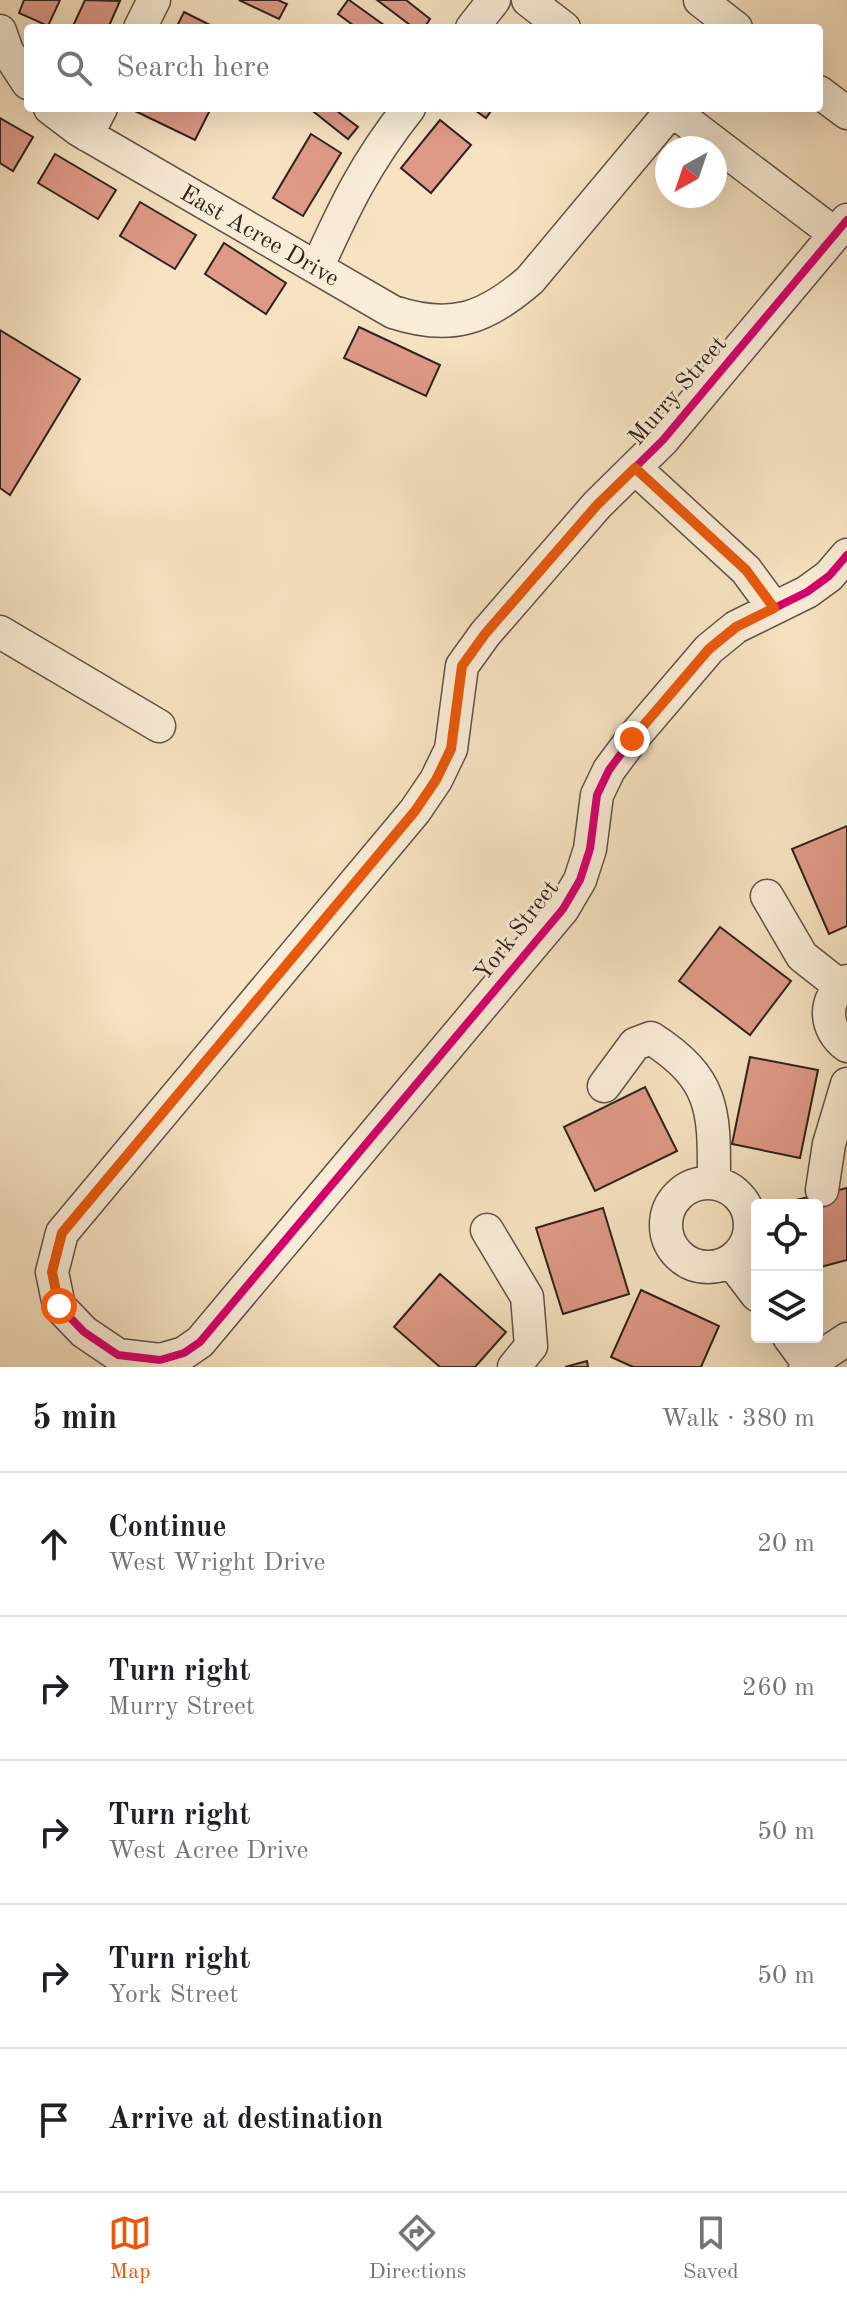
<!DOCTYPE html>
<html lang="en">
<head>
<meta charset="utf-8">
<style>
  body { margin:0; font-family:"Old Standard TT",serif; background:#f6f6f6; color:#202124 }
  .controls { position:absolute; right:24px; bottom:24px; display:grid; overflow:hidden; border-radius:8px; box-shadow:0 8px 32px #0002 }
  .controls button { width:72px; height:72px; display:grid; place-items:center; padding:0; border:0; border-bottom:2px solid #e0e0e0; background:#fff; color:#202124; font:40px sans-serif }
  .compass { position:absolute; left:655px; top:136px; width:72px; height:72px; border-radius:50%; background:#fff; box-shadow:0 8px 32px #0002; rotate:220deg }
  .stop { position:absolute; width:24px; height:24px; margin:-18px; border:6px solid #ea580c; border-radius:50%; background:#fff }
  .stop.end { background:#ea580c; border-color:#fff; box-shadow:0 2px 8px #0008 }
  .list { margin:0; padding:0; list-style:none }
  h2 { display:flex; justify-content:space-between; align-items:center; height:104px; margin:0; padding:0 32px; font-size:34px }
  h2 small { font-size:26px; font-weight:400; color:#757577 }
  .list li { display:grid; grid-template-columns:52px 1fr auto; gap:24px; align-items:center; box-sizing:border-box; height:144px; padding:0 32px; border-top:2px solid #e0e0e0 }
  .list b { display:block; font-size:30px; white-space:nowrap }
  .list p { margin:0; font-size:26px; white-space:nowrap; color:#757577 }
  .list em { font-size:26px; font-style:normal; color:#757577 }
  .icon { flex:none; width:44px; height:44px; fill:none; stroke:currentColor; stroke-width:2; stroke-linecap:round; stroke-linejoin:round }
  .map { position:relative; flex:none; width:847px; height:1367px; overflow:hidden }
  .search { position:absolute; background:#fff; box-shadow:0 8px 32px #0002; left:24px; right:24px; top:24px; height:88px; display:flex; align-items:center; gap:20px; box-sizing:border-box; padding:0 28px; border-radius:8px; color:#757577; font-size:30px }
  .sheet { height:824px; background:#fff }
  nav { display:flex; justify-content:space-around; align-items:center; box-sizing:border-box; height:112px; border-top:2px solid #e0e0e0; background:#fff; font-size:22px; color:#757577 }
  nav a { display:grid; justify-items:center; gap:4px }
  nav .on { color:#ea580c }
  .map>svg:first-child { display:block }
</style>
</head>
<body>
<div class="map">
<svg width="847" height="1367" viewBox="0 0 847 1367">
  <rect width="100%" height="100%" fill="#f7e3c2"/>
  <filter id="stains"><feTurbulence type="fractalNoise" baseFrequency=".0025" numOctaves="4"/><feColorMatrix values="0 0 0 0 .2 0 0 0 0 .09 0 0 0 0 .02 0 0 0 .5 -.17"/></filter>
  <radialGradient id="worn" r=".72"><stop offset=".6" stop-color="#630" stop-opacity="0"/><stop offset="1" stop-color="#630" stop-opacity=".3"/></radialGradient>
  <!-- building -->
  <path fill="#df9a87" stroke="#2f231b" stroke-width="2" d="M 24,0 L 60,0 L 48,26 L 19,13 Z
    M 85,0 L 120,1 L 108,28 L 72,28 Z
    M 239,0 L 278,0 L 287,4 L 279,19 Z
    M 348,0 L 349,0 L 388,28 L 357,28 L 338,14 Z
    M 377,0 L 406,0 L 430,19 L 424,28 L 414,28 Z
    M 184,12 L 216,28 L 176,28 Z
    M 137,108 L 211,108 L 195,140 L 135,111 Z
    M 309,108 L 333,108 L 358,127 L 348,139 Z
    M 472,108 L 493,108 L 486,118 Z
    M 0,118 L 33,137 L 13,171 L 0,163 Z
    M 440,120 L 471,145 L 431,193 L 401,168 Z
    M 311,134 L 341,153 L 303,216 L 273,198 Z
    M 55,154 L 116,190 L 98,219 L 38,183 Z
    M 140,202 L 196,235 L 175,269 L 120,236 Z
    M 224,243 L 286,283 L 266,314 L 205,274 Z
    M 359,327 L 440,365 L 426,396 L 344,358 Z
    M 0,330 L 80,379 L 10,495 L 0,488 Z
    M 847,826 L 847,926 L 829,934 L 792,849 Z
    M 720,927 L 791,981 L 750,1035 L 679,981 Z
    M 750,1057 L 818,1070 L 800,1158 L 732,1144 Z
    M 645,1087 L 677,1151 L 595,1191 L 564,1127 Z
    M 847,1188 L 847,1260 L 817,1268 L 817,1205 L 783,1203 Z
    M 603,1208 L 629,1294 L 563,1314 L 536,1228 Z
    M 440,1274 L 506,1332 L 475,1367 L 440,1367 L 394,1327 Z
    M 641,1290 L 719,1326 L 701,1367 L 633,1367 L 611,1357 Z
    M 587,1361 L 588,1367 L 565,1367 Z"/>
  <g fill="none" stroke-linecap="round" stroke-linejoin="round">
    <defs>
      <path id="minor" d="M 528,0 L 564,28
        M 700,0 L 736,28
        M 140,28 L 154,0
        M 472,28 L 494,0
        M 0,31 L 7,51 L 28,83
        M 819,92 L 847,113
        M 50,108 L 79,130 L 393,312 C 451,331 485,319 530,280 L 672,110
        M 669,108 L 835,234
        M 87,135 L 101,108
        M 847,220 L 663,440 L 597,505 L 485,634 L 462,666 L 451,749 L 436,780 L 415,811 L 62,1233 L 52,1272 L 59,1306 L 84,1332 L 118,1355 L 160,1360 L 184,1353 L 200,1342 L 563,909 L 580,880 L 590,849 L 597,795 L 609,770 L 632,739 L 709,649 L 736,627 L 807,592 L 829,576 L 847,555
        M 317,268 C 345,206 366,162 409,108
        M 635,468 L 746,570 L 774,608
        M 0,632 L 159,726
        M 767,896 L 802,956 L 840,986
        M 847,981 C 822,999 824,1029 847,1046
        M 604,1086 L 635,1044 L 651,1038 C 716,1080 714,1111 714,1183
        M666 1225a42 42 0 1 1 84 0a42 42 0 1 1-84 0Z
        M 822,1190 L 829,1144 L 847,1084
        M 487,1230 L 527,1297 L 531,1346 L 514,1367
        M 731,1261 L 757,1295
        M 789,1337 L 809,1364
        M 805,1367 L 847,1339"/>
    </defs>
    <!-- minor casing -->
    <use href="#minor" stroke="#615345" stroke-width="35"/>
    <!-- minor -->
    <use href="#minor" stroke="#faedd7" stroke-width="32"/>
    <defs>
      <path id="cycleway" d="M 847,220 L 663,440 L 597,505 L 485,634 L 462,666 L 451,749 L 436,780 L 415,811 L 62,1233 L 52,1272 L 59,1306 L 84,1332 L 118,1355 L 160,1360 L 184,1353 L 200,1342 L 563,909 L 580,880 L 590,849 L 597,795 L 609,770 L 632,739 L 709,649 L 736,627 L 807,592 L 829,576 L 847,555"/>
    </defs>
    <!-- cycleway casing -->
    <use href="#cycleway" stroke="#faedd7" stroke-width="13"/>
    <!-- cycleway -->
    <use href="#cycleway" stroke="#d6006c" stroke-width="8"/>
  </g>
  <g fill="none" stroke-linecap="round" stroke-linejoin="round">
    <!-- route -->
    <path stroke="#ea580c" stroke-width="10" d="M 59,1306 L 52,1272 L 62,1233 L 415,811 L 436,780 L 451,749 L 462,666 L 485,634 L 597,505 L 635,468 L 746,570 L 774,608 L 736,627 L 709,649 L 632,739"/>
  </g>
  <g text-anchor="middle" stroke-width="6" stroke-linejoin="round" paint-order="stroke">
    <!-- street labels -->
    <g font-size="24" fill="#2f231b" stroke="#faedd7">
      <text transform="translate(260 235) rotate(30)" y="8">East Acree Drive</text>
      <text transform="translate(677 390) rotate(-49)" y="8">Murry Street</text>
      <text transform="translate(516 930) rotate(-52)" y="8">York Street</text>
    </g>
  </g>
  <rect width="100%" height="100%" filter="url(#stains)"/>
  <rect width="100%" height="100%" fill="url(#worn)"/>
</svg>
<div class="controls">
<button><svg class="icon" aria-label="locate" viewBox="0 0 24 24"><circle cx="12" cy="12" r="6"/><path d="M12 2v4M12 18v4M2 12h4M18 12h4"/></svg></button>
<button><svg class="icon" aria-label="layers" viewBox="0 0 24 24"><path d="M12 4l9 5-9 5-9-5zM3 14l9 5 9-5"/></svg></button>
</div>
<svg class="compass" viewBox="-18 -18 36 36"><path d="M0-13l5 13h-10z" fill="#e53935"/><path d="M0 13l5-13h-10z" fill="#757577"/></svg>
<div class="stop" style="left:59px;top:1306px"></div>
<div class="stop end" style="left:632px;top:739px"></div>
<div class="search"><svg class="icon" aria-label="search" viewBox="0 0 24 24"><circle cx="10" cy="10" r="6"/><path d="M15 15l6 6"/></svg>Search here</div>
</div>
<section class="sheet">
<h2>5 min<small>Walk · 380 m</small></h2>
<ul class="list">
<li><svg class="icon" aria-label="ahead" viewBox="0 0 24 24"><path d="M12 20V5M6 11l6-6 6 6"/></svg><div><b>Continue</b><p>West Wright Drive</p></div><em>20 m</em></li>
<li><svg class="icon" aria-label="right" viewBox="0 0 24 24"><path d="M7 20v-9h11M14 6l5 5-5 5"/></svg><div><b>Turn right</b><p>Murry Street</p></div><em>260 m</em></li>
<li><svg class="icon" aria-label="right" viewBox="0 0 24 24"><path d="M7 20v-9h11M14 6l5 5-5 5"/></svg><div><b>Turn right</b><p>West Acree Drive</p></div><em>50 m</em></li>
<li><svg class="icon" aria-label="right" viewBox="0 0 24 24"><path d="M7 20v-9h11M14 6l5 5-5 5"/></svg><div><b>Turn right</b><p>York Street</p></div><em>50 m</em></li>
<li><svg class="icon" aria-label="arrive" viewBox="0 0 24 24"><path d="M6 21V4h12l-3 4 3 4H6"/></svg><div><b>Arrive at destination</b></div></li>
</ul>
</section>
<nav>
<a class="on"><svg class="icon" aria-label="map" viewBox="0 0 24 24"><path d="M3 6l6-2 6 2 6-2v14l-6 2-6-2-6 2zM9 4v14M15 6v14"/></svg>Map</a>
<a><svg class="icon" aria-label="directions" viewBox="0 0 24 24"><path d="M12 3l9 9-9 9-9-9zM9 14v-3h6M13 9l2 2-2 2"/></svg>Directions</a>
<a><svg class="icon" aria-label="saved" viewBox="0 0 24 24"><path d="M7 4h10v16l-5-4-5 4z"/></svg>Saved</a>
</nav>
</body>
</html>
